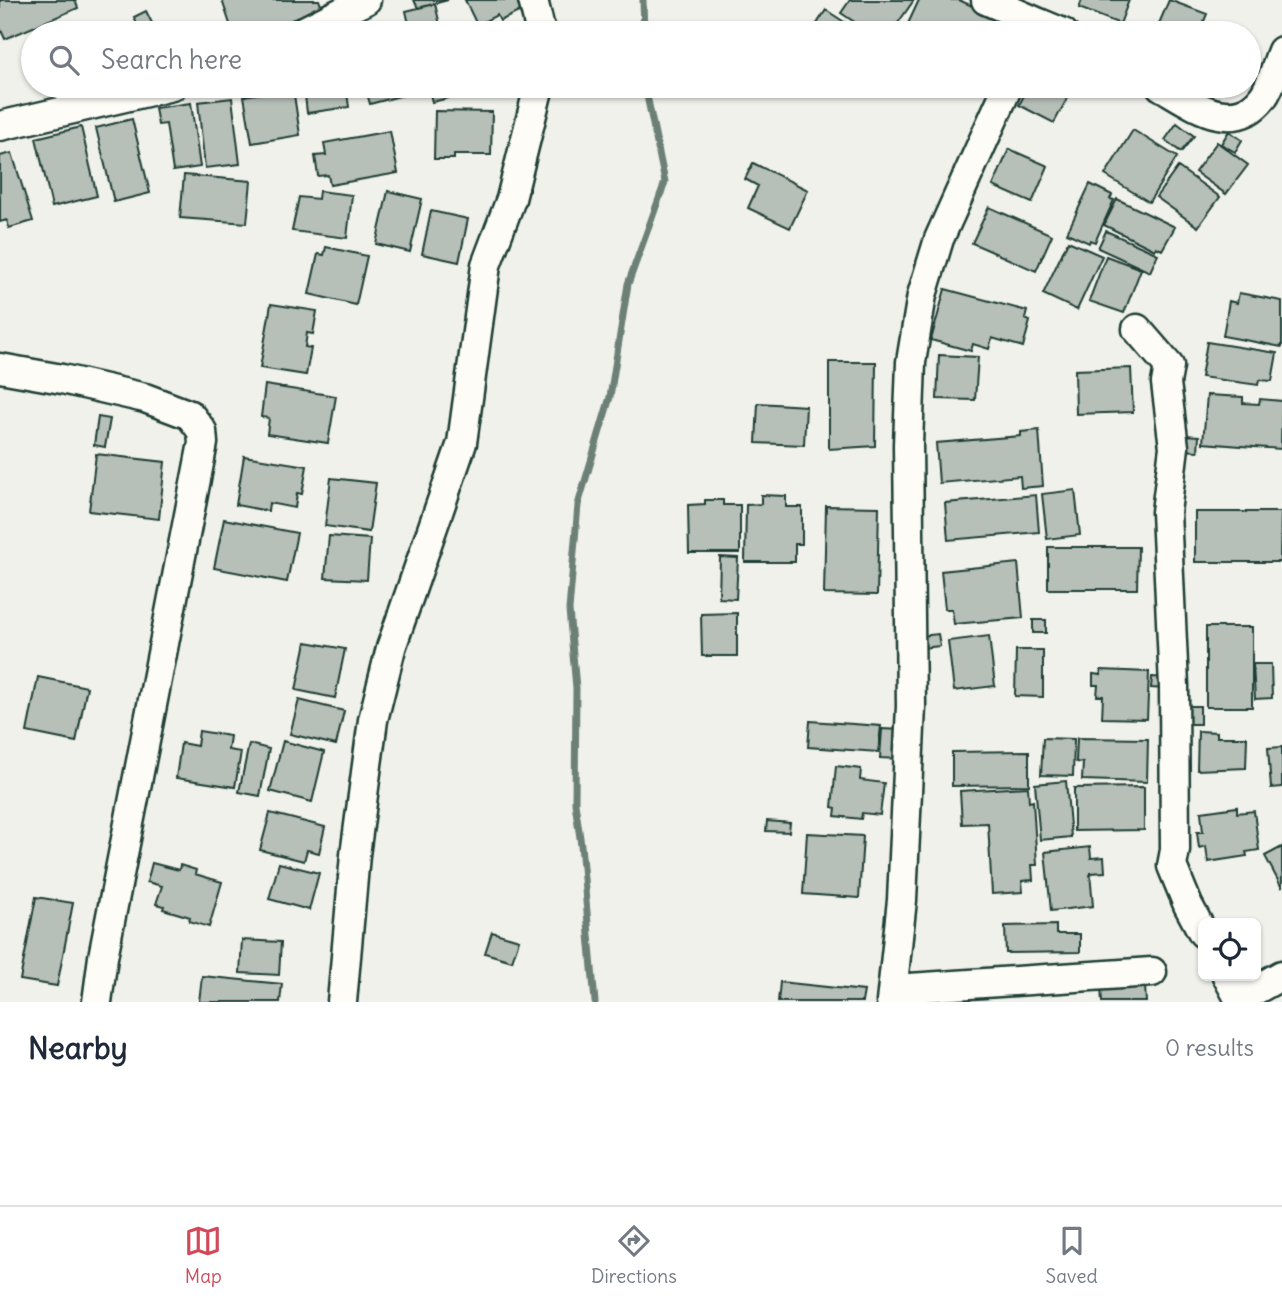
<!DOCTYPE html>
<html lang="en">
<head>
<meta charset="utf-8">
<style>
  body { margin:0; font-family:Delius,sans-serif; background:#f6f6f7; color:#1f2937 }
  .controls { position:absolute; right:21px; bottom:21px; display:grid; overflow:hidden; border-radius:10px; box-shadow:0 2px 5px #0004 }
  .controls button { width:63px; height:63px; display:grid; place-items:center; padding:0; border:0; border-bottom:2px solid #e0e1e3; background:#fff; color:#1f2937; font:35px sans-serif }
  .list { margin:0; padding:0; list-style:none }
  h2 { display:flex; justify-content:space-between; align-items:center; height:91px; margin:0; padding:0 28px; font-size:30px }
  h2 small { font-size:23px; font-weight:400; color:#747a83 }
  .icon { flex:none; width:38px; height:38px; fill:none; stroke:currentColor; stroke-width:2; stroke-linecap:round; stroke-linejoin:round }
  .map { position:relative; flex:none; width:1282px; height:1002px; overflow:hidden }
  .search { position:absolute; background:#fff; box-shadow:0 2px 5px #0004; left:21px; right:21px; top:21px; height:77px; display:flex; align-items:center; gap:18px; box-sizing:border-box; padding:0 24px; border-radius:38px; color:#747a83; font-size:26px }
  .sheet { height:203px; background:#fff }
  nav { display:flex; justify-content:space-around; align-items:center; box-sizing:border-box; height:98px; border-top:2px solid #e0e1e3; background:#fff; font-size:19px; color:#747a83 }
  nav a { display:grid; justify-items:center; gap:4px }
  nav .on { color:#d1495b }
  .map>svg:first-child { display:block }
</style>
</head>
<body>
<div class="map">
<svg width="1282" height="1002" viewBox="0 0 1282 1002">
  <rect width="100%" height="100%" fill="#f0f1eb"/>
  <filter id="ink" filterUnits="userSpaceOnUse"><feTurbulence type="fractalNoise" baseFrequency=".0143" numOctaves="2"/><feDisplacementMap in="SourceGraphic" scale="14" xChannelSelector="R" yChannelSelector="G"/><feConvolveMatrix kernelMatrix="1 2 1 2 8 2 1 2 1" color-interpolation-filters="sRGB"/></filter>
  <g filter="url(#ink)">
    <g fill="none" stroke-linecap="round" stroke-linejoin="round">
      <!-- stream -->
      <path stroke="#6c8077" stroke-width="7" d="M 643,0 L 644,33
        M 595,1002 L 581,845 L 575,803 L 576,688 L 569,610 L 578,505 L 610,397 L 628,284 L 665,182 L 645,86"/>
    </g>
    <!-- building -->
    <path fill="#b6bfb8" stroke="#1f3d34" stroke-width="2" d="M 0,0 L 75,0 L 78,8 L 5,39 L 0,28 Z
      M 222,0 L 319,0 L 324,13 L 264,33 L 233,33 Z
      M 414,0 L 448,0 L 418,8 Z
      M 465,0 L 518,0 L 523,10 L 500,21 L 497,15 L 477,25 Z
      M 850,0 L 914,0 L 891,33 L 871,33 L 841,13 Z
      M 919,0 L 959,0 L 1012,24 L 1007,33 L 918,33 L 906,28 Z
      M 1082,0 L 1129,0 L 1120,24 L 1079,8 Z
      M 1169,0 L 1207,14 L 1199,33 L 1155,33 Z
      M 435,4 L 442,33 L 411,33 L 406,11 Z
      M 826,10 L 861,33 L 811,33 Z
      M 146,11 L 153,25 L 140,31 L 134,17 Z
      M 180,28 L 181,33 L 150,33 Z
      M 505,28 L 506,33 L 471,33 Z
      M 1249,67 L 1255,70 L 1249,83 Z
      M 304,86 L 346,86 L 349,107 L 307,113 Z
      M 365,86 L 410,86 L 411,93 L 370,104 Z
      M 428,86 L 450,86 L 453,97 L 432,102 Z
      M 473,86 L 515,86 L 515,87 L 474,94 Z
      M 1029,86 L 1074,86 L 1054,123 L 1019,105 Z
      M 293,88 L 300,135 L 252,143 L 244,96 Z
      M 232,98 L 240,164 L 205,168 L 198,102 Z
      M 191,103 L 200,167 L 173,171 L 166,124 L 158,125 L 155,108 Z
      M 435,111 L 492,112 L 491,155 L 454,155 L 454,159 L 434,159 Z
      M 132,119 L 150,193 L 114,202 L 96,128 Z
      M 1177,123 L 1194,136 L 1181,152 L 1165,140 Z
      M 81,127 L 97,196 L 52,207 L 36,138 Z
      M 1133,130 L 1177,157 L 1149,202 L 1105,175 Z
      M 390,131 L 398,173 L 330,185 L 328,175 L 318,176 L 315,156 L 326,155 L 324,143 Z
      M 1229,131 L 1242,140 L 1235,152 L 1221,144 Z
      M 1217,142 L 1248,165 L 1226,194 L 1195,172 Z
      M 1009,149 L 1048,166 L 1032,203 L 993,186 Z
      M 12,153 L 33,221 L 9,228 L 7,220 L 0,222 L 0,156 Z
      M 753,163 L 808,190 L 790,228 L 748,208 L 758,186 L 745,179 Z
      M 1178,167 L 1220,197 L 1198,227 L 1156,197 Z
      M 184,175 L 251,181 L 247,223 L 180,218 Z
      M 1090,184 L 1112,195 L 1110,199 L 1114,200 L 1095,242 L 1090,240 L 1089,243 L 1067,233 Z
      M 319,191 L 352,195 L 347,238 L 292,231 L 299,197 L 318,199 Z
      M 388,191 L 422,199 L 410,252 L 376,244 Z
      M 1117,199 L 1175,227 L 1162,250 L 1156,247 L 1155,250 L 1104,225 Z
      M 989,207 L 1052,235 L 1036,271 L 972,243 Z
      M 431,211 L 468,219 L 459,262 L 422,254 Z
      M 1106,231 L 1158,254 L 1150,272 L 1098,248 Z
      M 1068,241 L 1102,256 L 1077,310 L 1043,294 Z
      M 326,247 L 367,256 L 356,305 L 309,294 L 318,254 L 324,255 Z
      M 1106,256 L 1141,269 L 1124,313 L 1089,301 Z
      M 945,289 L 1027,311 L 1025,319 L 1030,321 L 1023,347 L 992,338 L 989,349 L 973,344 L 971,351 L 931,340 Z
      M 1239,293 L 1282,301 L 1282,347 L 1223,336 L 1229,301 L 1237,303 Z
      M 271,304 L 317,311 L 313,334 L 307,333 L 305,347 L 311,348 L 306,375 L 260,368 Z
      M 1207,342 L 1277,353 L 1272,381 L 1259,380 L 1258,385 L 1201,377 Z
      M 939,355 L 978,357 L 975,400 L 937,399 Z
      M 829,362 L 876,362 L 875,446 L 829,449 Z
      M 1131,368 L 1133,412 L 1076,414 L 1075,370 Z
      M 265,385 L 336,396 L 328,443 L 267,434 L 269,418 L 261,417 Z
      M 1207,395 L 1243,397 L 1243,403 L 1259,404 L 1260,399 L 1282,401 L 1281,449 L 1203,443 Z
      M 758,403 L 806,406 L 804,445 L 756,443 Z
      M 98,417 L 110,419 L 105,447 L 94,445 Z
      M 1039,430 L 1043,486 L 1021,488 L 1020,476 L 939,483 L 936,443 L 1021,436 L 1021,432 Z
      M 1184,435 L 1199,436 L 1198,451 L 1182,450 Z
      M 96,454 L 165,462 L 159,519 L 89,511 Z
      M 244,456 L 307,466 L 302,494 L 297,493 L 295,508 L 269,503 L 268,511 L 236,505 Z
      M 331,478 L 376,483 L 369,532 L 325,526 Z
      M 1075,490 L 1080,535 L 1047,539 L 1042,494 Z
      M 761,495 L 786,496 L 786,507 L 802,507 L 802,544 L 795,544 L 795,562 L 745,562 L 746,505 L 761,504 Z
      M 1036,495 L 1039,532 L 948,540 L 945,503 Z
      M 705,500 L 723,500 L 723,505 L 740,505 L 740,553 L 689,553 L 688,505 L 705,504 Z
      M 826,506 L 879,507 L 877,595 L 824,594 Z
      M 1195,512 L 1281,512 L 1280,562 L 1195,562 Z
      M 224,519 L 297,533 L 287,582 L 214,568 Z
      M 329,536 L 370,539 L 367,580 L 325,578 Z
      M 1048,547 L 1138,547 L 1137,589 L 1048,589 Z
      M 720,557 L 738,558 L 736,599 L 719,598 Z
      M 1018,563 L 1023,618 L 954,624 L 952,609 L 945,609 L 941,571 Z
      M 737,613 L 737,656 L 702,656 L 701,614 Z
      M 1033,620 L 1046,620 L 1046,633 L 1033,633 Z
      M 1206,627 L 1252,627 L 1252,707 L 1206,707 Z
      M 938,634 L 940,646 L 922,648 L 921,636 Z
      M 989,636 L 995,686 L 954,691 L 948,641 Z
      M 306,642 L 345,649 L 335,698 L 296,690 Z
      M 1016,650 L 1043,650 L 1043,697 L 1015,696 Z
      M 1253,664 L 1271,664 L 1272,698 L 1255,699 Z
      M 1101,670 L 1149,672 L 1147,719 L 1102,718 L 1103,696 L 1097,696 L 1098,685 L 1093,685 L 1093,674 L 1101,675 Z
      M 38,677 L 87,687 L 76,742 L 27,732 Z
      M 1152,677 L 1166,678 L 1165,689 L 1151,688 Z
      M 299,700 L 344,711 L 336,745 L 290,734 Z
      M 1188,706 L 1200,706 L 1200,724 L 1188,724 Z
      M 810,721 L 881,726 L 878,752 L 808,747 Z
      M 882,729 L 901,730 L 899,759 L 880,758 Z
      M 199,731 L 230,736 L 228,750 L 241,752 L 235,787 L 176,778 L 181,743 L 197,746 Z
      M 1198,731 L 1217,732 L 1217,737 L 1247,737 L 1246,768 L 1197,770 Z
      M 1043,738 L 1074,739 L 1073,776 L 1041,775 Z
      M 1077,738 L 1148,739 L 1147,782 L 1082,780 L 1083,763 L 1076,762 Z
      M 283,741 L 324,752 L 312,802 L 270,791 Z
      M 249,744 L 269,749 L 260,796 L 239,792 Z
      M 1282,747 L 1282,787 L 1271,788 L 1268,748 Z
      M 1029,751 L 1029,785 L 952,786 L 952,752 Z
      M 836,766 L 861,769 L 860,780 L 884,783 L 880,815 L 862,813 L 861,819 L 835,816 L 836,808 L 832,807 Z
      M 1066,781 L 1071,837 L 1040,840 L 1035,784 Z
      M 1028,787 L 1029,802 L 1033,801 L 1037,865 L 1032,865 L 1033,880 L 1022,881 L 1023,892 L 992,894 L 988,823 L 962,824 L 960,791 Z
      M 1144,787 L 1144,830 L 1074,831 L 1074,788 Z
      M 1237,807 L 1237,813 L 1254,811 L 1259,850 L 1246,852 L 1247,856 L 1208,862 L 1206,846 L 1199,848 L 1197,832 L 1203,832 L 1201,812 Z
      M 270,813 L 325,827 L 319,853 L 307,850 L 304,861 L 260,850 Z
      M 767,821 L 790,823 L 789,832 L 766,831 Z
      M 807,833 L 863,836 L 859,898 L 803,894 Z
      M 1090,847 L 1091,858 L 1104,857 L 1105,872 L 1090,873 L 1093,906 L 1051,911 L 1045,852 Z
      M 1282,847 L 1282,888 L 1265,856 Z
      M 152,863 L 179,870 L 180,865 L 196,870 L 195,874 L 222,882 L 209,927 L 189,921 L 190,917 L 163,909 L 164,906 L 156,904 L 162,886 L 147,882 Z
      M 279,863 L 319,873 L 309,910 L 269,899 Z
      M 36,897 L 73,903 L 57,986 L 20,980 Z
      M 1056,925 L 1056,934 L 1080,934 L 1080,952 L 1006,953 L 1005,926 Z
      M 492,932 L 519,940 L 512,961 L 485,953 Z
      M 242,940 L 281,942 L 279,975 L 240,973 Z
      M 202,976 L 282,984 L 280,1002 L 199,1002 Z
      M 780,982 L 864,991 L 862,1002 L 778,1002 Z
      M 1145,986 L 1146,1002 L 1102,1002 L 1101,988 Z"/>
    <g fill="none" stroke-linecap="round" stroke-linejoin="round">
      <defs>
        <path id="street" d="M 533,0 L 541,33
          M 986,0 L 1039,23
          M 300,33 L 366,0
          M 1034,33 L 1039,23 L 1063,33
          M 1161,86 C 1191,103 1233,136 1263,97 C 1272,85 1276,65 1282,51
          M 0,126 L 172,86
          M 1137,329 L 1169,366 L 1166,383 L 1174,447 L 1166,512 L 1174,686 L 1175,850 L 1172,866 L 1188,905 L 1203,933
          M 0,368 L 62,379 L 145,398 L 190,415 L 202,431 L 203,443 L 103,957 L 97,1002
          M 1227,976 L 1241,1002
          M 894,989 L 1152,972
          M 1239,999 L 1282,975
          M 342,1002 L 355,855 L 373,720 L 391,648 L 462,443 L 486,265 L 511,199 L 539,86
          M 891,1002 L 902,900 L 911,706 L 908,445 L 911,362 L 922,295 L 939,239 L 1008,86"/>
      </defs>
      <!-- street casing -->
      <use href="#street" stroke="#1f3d34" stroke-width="33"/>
      <!-- street -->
      <use href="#street" stroke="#fdfcf7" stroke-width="28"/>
    </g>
  </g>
</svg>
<div class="controls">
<button><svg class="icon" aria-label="locate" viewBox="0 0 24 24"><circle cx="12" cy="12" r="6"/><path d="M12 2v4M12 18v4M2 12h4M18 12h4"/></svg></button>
</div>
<div class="search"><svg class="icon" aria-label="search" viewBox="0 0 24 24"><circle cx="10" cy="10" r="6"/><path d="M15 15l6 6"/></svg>Search here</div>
</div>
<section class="sheet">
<h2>Nearby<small>0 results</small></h2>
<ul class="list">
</ul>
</section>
<nav>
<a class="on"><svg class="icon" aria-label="map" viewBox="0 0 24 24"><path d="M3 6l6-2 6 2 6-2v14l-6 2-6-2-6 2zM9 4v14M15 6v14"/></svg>Map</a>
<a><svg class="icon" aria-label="directions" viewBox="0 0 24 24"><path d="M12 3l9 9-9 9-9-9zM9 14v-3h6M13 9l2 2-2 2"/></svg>Directions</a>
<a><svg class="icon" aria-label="saved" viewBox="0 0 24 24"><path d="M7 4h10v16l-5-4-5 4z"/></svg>Saved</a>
</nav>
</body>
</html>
